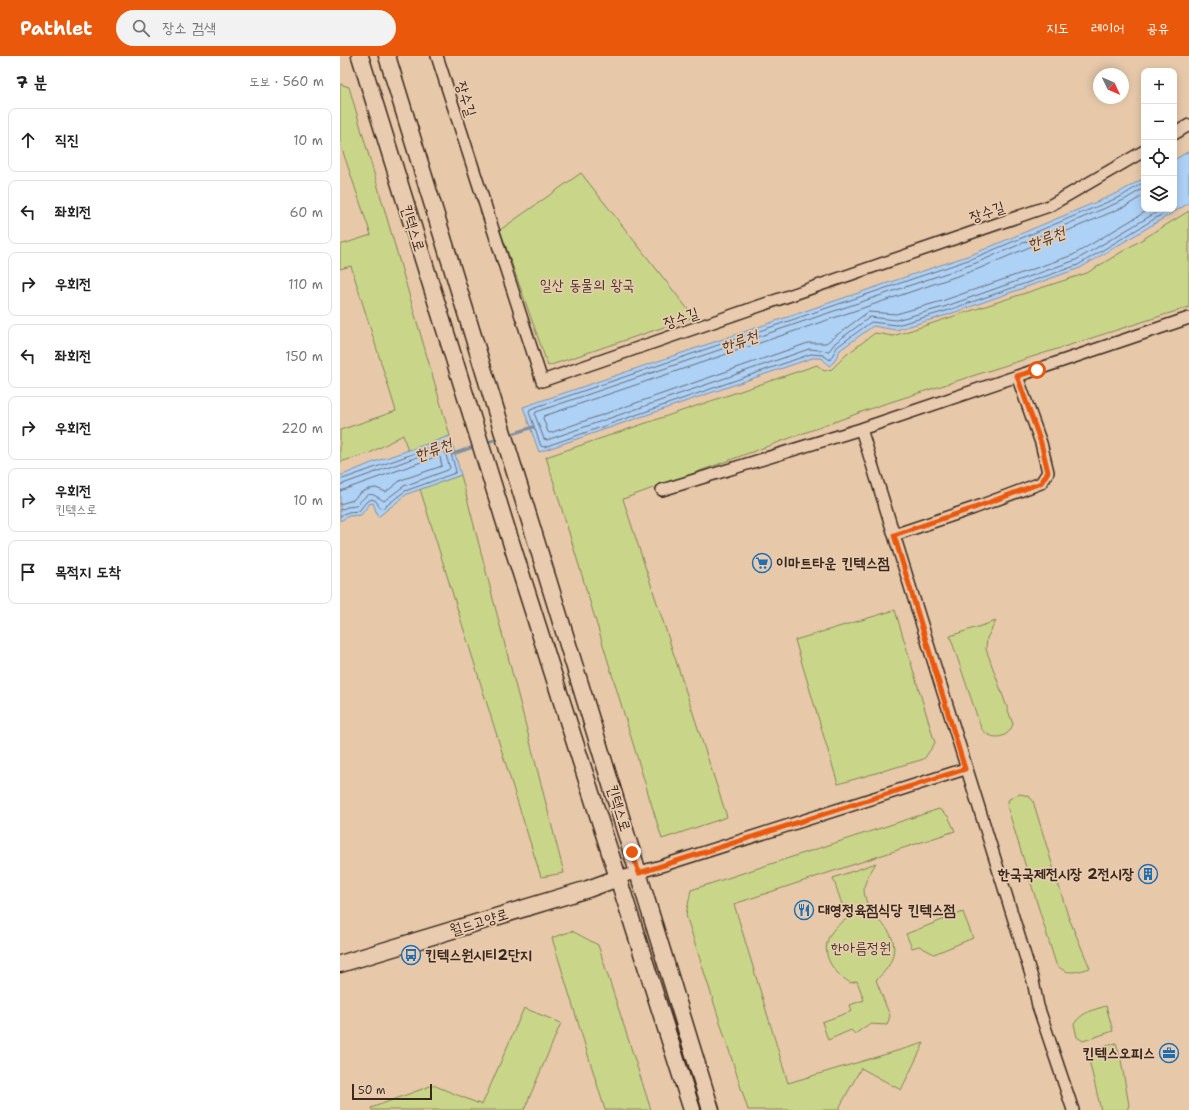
<!DOCTYPE html>
<html lang="ko">
<head>
<meta charset="utf-8">
<style>
  body { margin:0; font-family:"Shantell Sans","Poor Story",sans-serif; background:#f2f2f2; color:#222 }
  .controls { position:absolute; right:12px; top:12px; display:grid; overflow:hidden; border-radius:8px; box-shadow:0 2px 10px #0003 }
  .controls button { width:36px; height:36px; display:grid; place-items:center; padding:0; border:0; border-bottom:1px solid #e0e0e0; background:#fff; color:#222; font:20px sans-serif }
  .compass { position:absolute; left:753px; top:12px; width:36px; height:36px; border-radius:50%; background:#fff; box-shadow:0 2px 10px #0003; rotate:134deg }
  .scale { position:absolute; left:12px; bottom:10px; width:80px; box-sizing:border-box; padding-left:4px; border:2px solid #3b2a1e; border-top:0; font-size:11px; line-height:14px; white-space:nowrap; color:#3b2a1e; -webkit-text-stroke:3px #e9cbb0; paint-order:stroke }
  .stop { position:absolute; width:12px; height:12px; margin:-9px; border:3px solid #ea580c; border-radius:50%; background:#fff }
  .stop.end { background:#ea580c; border-color:#fff; box-shadow:0 1px 4px #0008 }
  .list { margin:0; padding:0; list-style:none }
  h2 { display:flex; justify-content:space-between; align-items:center; height:52px; margin:0; padding:0 16px; font-size:17px }
  h2 small { font-size:13px; font-weight:400; color:#767676 }
  .list li { display:grid; grid-template-columns:26px 1fr auto; gap:12px; align-items:center; box-sizing:border-box; height:64px; margin:0 8px 8px; padding:0 8px; border:1px solid #e0e0e0; border-radius:8px }
  .list b { display:block; font-size:15px; white-space:nowrap }
  .list p { margin:0; font-size:13px; white-space:nowrap; color:#767676 }
  .list em { font-size:13px; font-style:normal; color:#767676 }
  .icon { flex:none; width:22px; height:22px; fill:none; stroke:currentColor; stroke-width:2; stroke-linecap:round; stroke-linejoin:round }
  .map { position:relative; flex:none; width:849px; height:1054px; overflow:hidden }
  header { display:flex; align-items:center; gap:24px; box-sizing:border-box; height:56px; padding:0 20px; background:#ea580c; color:#fff }
  header strong { font-size:19px }
  nav { display:flex; gap:22px; margin-inline-start:auto; font-size:14px }
  .search { width:280px; height:36px; background:#f2f2f2; display:flex; align-items:center; gap:10px; box-sizing:border-box; padding:0 14px; border-radius:22px; color:#767676; font-size:15px }
  main { display:flex }
  aside { flex:1; background:#fff }
  .map>svg:first-child { display:block }
</style>
</head>
<body>
<header>
<strong>Pathlet</strong>
<div class="search"><svg class="icon" aria-label="search" viewBox="0 0 24 24"><circle cx="10" cy="10" r="6"/><path d="M15 15l6 6"/></svg>장소 검색</div>
<nav><a>지도</a><a>레이어</a><a>공유</a></nav>
</header>
<main>
<aside>
<h2>7 분<small>도보 · 560 m</small></h2>
<ul class="list">
<li><svg class="icon" aria-label="ahead" viewBox="0 0 24 24"><path d="M12 20V5M6 11l6-6 6 6"/></svg><div><b>직진</b></div><em>10 m</em></li>
<li><svg class="icon" aria-label="left" viewBox="0 0 24 24"><path d="M17 20v-9H6M10 6l-5 5 5 5"/></svg><div><b>좌회전</b></div><em>60 m</em></li>
<li><svg class="icon" aria-label="right" viewBox="0 0 24 24"><path d="M7 20v-9h11M14 6l5 5-5 5"/></svg><div><b>우회전</b></div><em>110 m</em></li>
<li><svg class="icon" aria-label="left" viewBox="0 0 24 24"><path d="M17 20v-9H6M10 6l-5 5 5 5"/></svg><div><b>좌회전</b></div><em>150 m</em></li>
<li><svg class="icon" aria-label="right" viewBox="0 0 24 24"><path d="M7 20v-9h11M14 6l5 5-5 5"/></svg><div><b>우회전</b></div><em>220 m</em></li>
<li><svg class="icon" aria-label="right" viewBox="0 0 24 24"><path d="M7 20v-9h11M14 6l5 5-5 5"/></svg><div><b>우회전</b><p>킨텍스로</p></div><em>10 m</em></li>
<li><svg class="icon" aria-label="arrive" viewBox="0 0 24 24"><path d="M6 21V4h12l-3 4 3 4H6"/></svg><div><b>목적지 도착</b></div></li>
</ul>
</aside>
<div class="map">
<svg width="849" height="1054" viewBox="0 0 849 1054">
  <rect width="100%" height="100%" fill="#e7c9aa"/>
  <filter id="ink" filterUnits="userSpaceOnUse"><feTurbulence type="fractalNoise" baseFrequency=".025" numOctaves="2"/><feDisplacementMap in="SourceGraphic" scale="8" xChannelSelector="R" yChannelSelector="G"/><feConvolveMatrix kernelMatrix="1 2 1 2 8 2 1 2 1" color-interpolation-filters="sRGB"/></filter>
  <g filter="url(#ink)">
    <!-- green -->
    <path fill="#c9d68a" stroke="#828054" d="M 0,28 L 9,31 L 110,380 L 68,395 L 63,379 L 30,397 L 0,406 L 0,374 L 56,355 L 11,210 L 0,213 L 0,189 L 31,179 L 0,87 Z
      M 241,117 L 354,261 L 208,310 L 160,174 Z
      M 849,155 L 849,251 L 538,350 L 283,443 L 387,761 L 322,783 L 206,401 L 477,309 L 484,315 L 492,313 L 506,299 L 535,277 L 553,280 L 747,217 Z
      M 121,419 L 224,817 L 201,821 L 80,433 Z
      M 555,554 L 595,687 L 584,703 L 498,728 L 455,584 Z
      M 656,565 L 647,582 L 646,593 L 673,668 C 668,684 650,685 641,672 L 610,580 Z
      M 680,738 L 689,740 L 693,745 L 728,860 L 750,912 C 737,916 726,920 716,908 L 667,750 L 669,743 Z
      M 599,753 L 608,760 L 615,775 L 394,848 L 448,1027 L 584,987 L 561,1034 L 521,1012 L 498,1054 L 408,1054 L 346,859 L 351,834 Z
      M 536,807 C 520,833 522,832 531,860 C 560,876 561,903 536,924 L 550,960 L 547,969 L 529,968 L 515,978 L 511,974 L 488,984 L 482,966 L 512,955 L 510,949 L 524,944 L 517,925 L 511,927 C 482,911 476,880 507,863 L 493,822 Z
      M 623,856 L 633,882 L 594,898 L 579,890 L 572,892 L 566,878 Z
      M 232,875 L 258,889 L 311,1054 L 265,1054 L 212,882 Z
      M 766,950 L 773,975 L 743,985 L 737,981 L 734,968 C 742,956 753,954 766,950 Z
      M 184,952 L 221,967 L 184,1054 L 32,1054 L 31,1052 L 93,1029 L 142,1049 Z
      M 776,987 L 781,1004 L 789,1049 L 787,1054 L 761,1054 L 747,996 Z"/>
    <!-- water -->
    <path fill="#aed1f6" stroke="#808ea0" d="M 849,95 L 849,147 L 740,212 L 607,259 L 556,274 L 533,270 L 500,294 L 494,306 L 489,310 L 482,302 L 472,302 L 199,396 L 183,351 L 633,198 L 780,136 L 804,122 L 804,153 L 834,153 L 834,104 Z
      M 110,380 L 121,419 L 67,438 L 38,461 L 33,447 L 29,448 L 21,459 L 9,460 L 0,465 L 0,420 L 34,406 Z"/>
    <g fill="none" stroke-linecap="round" stroke-linejoin="round">
      <!-- shore -->
      <path stroke="#696d74" stroke-width="1" d="M 804,126 L 782,140 L 634,202 L 190,353 L 189,356 L 201,390 L 204,391 L 471,298 L 483,299 L 490,304 L 497,291 L 531,266 L 557,269 L 606,255 L 738,209 L 831,153
        M 804,132 L 784,144 L 636,207 L 196,356 L 195,359 L 204,383 L 207,384 L 469,293 L 489,295 L 495,287 L 530,261 L 556,264 L 604,251 L 736,204 L 822,153
        M 804,139 L 786,150 L 638,213 L 204,360 L 203,362 L 208,376 L 210,377 L 468,287 L 486,287 L 528,256 L 556,258 L 602,245 L 733,199 L 810,153
        M 0,424 L 106,386 L 108,387 L 116,415 L 115,417 L 65,435 L 42,453 L 40,452 L 36,445 L 32,443 L 26,446 L 19,455 L 8,456 L 0,460
        M 0,429 L 102,392 L 104,393 L 110,412 L 108,414 L 64,430 L 44,445 C 29,436 30,435 16,450 L 7,451 L 0,454
        M 0,435 L 98,400 L 100,401 L 102,410 L 61,424 L 46,436 L 36,432 L 29,433 L 20,437 L 13,444 L 0,448"/>
      <!-- stream -->
      <path stroke="#808ea0" stroke-width="3" d="M 169,379 L 193,371
        M 145,387 L 160,382
        M 113,398 L 136,390"/>
      <defs>
        <path id="street" d="M 97,0 L 202,325 L 709,150 L 804,95
          M 834,78 L 849,69
          M 521,373 L 693,925 L 698,950 L 733,1054
          M 322,434 L 521,373 L 849,262
          M 554,479 L 634,452 L 701,427 L 708,416 L 701,387 L 677,320
          M 278,822 L 321,810 L 625,713"/>
        <path id="secondary" d="M 20,0 L 164,464 L 352,1054
          M 47,0 L 371,1054
          M 0,908 L 248,833 L 278,822"/>
      </defs>
      <!-- street casing -->
      <use href="#street" stroke="#3b2a1e" stroke-width="14"/>
      <!-- secondary casing -->
      <use href="#secondary" stroke="#3b2a1e" stroke-width="19"/>
      <!-- street -->
      <use href="#street" stroke="#e9cbb0" stroke-width="11"/>
      <!-- secondary -->
      <use href="#secondary" stroke="#e9cbb0" stroke-width="16"/>
    </g>
  </g>
  <g fill="none" stroke-linecap="round" stroke-linejoin="round" filter="url(#ink)">
    <!-- route -->
    <path stroke="#ea580c" stroke-width="5" d="M 292,796 L 299,817 L 625,713 L 554,479 L 634,452 L 701,427 L 708,416 L 701,387 L 677,320 L 697,314"/>
  </g>
  <!-- icons -->
  <defs>
    <symbol id="supermarket-ring" viewBox="-11 -11 22 22"><circle r="9.5" fill="#e9cbb0" stroke="#1f6fb2" stroke-width="1.5"/><path d="M-6-5.5h2.5l.6 2H6L4.5 2H-2.5L-4.4-4H-6ZM-1.5 3.2a1.3 1.3 0 1 0 .1 0ZM3 3.2a1.3 1.3 0 1 0 .1 0Z" fill="#1f6fb2"/></symbol>
    <symbol id="building-ring" viewBox="-11 -11 22 22"><circle r="9.5" fill="#e9cbb0" stroke="#1f6fb2" stroke-width="1.5"/><path d="M-4-6H4V6H1V3H-1V6H-4ZM-2.5-4.3h1.7v1.8h-1.7ZM.8-4.3h1.7v1.8H.8ZM-2.5-1h1.7V.8h-1.7ZM.8-1h1.7V.8H.8Z" fill="#1f6fb2"/></symbol>
    <symbol id="restaurant-ring" viewBox="-11 -11 22 22"><circle r="9.5" fill="#e9cbb0" stroke="#1f6fb2" stroke-width="1.5"/><path d="M-5-6h1v4h1v-4h1v4h1v-4h1v5L-1.5 .5V6h-2V.5L-5-1ZM5-6V6H3V1.5H1.5Q1.5-4 5-6Z" fill="#1f6fb2"/></symbol>
    <symbol id="bus-ring" viewBox="-11 -11 22 22"><circle r="9.5" fill="#e9cbb0" stroke="#1f6fb2" stroke-width="1.5"/><path d="M-5-6H5V4H4V6H2V4H-2V6H-4V4H-5ZM-3.5-4V0h7V-4ZM-3.5 1.2v1.5H-2V1.2ZM2 1.2v1.5H3.5V1.2Z" fill="#1f6fb2"/></symbol>
    <symbol id="office-ring" viewBox="-11 -11 22 22"><circle r="9.5" fill="#e9cbb0" stroke="#1f6fb2" stroke-width="1.5"/><path d="M-6-3h4V-5.5h4V-3h4V5H-6ZM-1-4.5V-3h2v-1.5ZM-6 0V1H6V0Z" fill="#1f6fb2"/></symbol>
  </defs>
  <g fill-rule="evenodd">
    <use href="#supermarket-ring" x="411" y="496" width="22" height="22"/>
    <use href="#building-ring" x="797" y="807" width="22" height="22"/>
    <use href="#restaurant-ring" x="453" y="843" width="22" height="22"/>
    <use href="#bus-ring" x="60" y="888" width="22" height="22"/>
    <use href="#office-ring" x="818" y="986" width="22" height="22"/>
  </g>
  <g text-anchor="middle" stroke-width="3.5" stroke-linejoin="round" paint-order="stroke">
    <!-- street labels -->
    <g font-size="15" fill="#3b2a1e" stroke="#e9cbb0">
      <text transform="translate(126 43) rotate(72)" y="5">장수길</text>
      <text transform="translate(647 156) rotate(-19)" y="5">장수길</text>
      <text transform="translate(73 172) rotate(73)" y="5">킨텍스로</text>
      <text transform="translate(341 262) rotate(-19)" y="5">장수길</text>
      <text transform="translate(279 752) rotate(73)" y="5">킨텍스로</text>
      <text transform="translate(139 866) rotate(-17)" y="5">월드고양로</text>
    </g>
    <!-- park labels -->
    <g font-size="15" fill="#493b29" stroke="#e9cbb0">
      <text x="247" y="234">일산 동물의 왕국</text>
      <text x="521" y="897">한아름정원</text>
    </g>
    <!-- poi labels -->
    <g font-size="15" font-weight="bold" fill="#3b2a1e" stroke="#e9cbb0" text-anchor="start">
      <text x="436" y="512">이마트타운 킨텍스점</text>
      <text x="794" y="823" text-anchor="end">한국국제전시장 2전시장</text>
      <text x="478" y="859">대영정육점식당 킨텍스점</text>
      <text x="85" y="904">킨텍스원시티2단지</text>
      <text x="815" y="1002" text-anchor="end">킨텍스오피스</text>
    </g>
    <!-- water labels -->
    <g font-size="16" font-style="italic" fill="#463b34" stroke="#e9cbb0">
      <text transform="translate(706 182) rotate(-21)" y="6">한류천</text>
      <text transform="translate(399 285) rotate(-20)" y="6">한류천</text>
      <text transform="translate(93 393) rotate(-20)" y="6">한류천</text>
    </g>
  </g>
</svg>
<div class="controls">
<button>+</button>
<button>−</button>
<button><svg class="icon" aria-label="locate" viewBox="0 0 24 24"><circle cx="12" cy="12" r="6"/><path d="M12 2v4M12 18v4M2 12h4M18 12h4"/></svg></button>
<button><svg class="icon" aria-label="layers" viewBox="0 0 24 24"><path d="M12 4l9 5-9 5-9-5zM3 14l9 5 9-5"/></svg></button>
</div>
<svg class="compass" viewBox="-18 -18 36 36"><path d="M0-13l5 13h-10z" fill="#e53935"/><path d="M0 13l5-13h-10z" fill="#767676"/></svg>
<div class="scale">50 m</div>
<div class="stop" style="left:697px;top:314px"></div>
<div class="stop end" style="left:292px;top:796px"></div>
</div>
</main>
</body>
</html>
